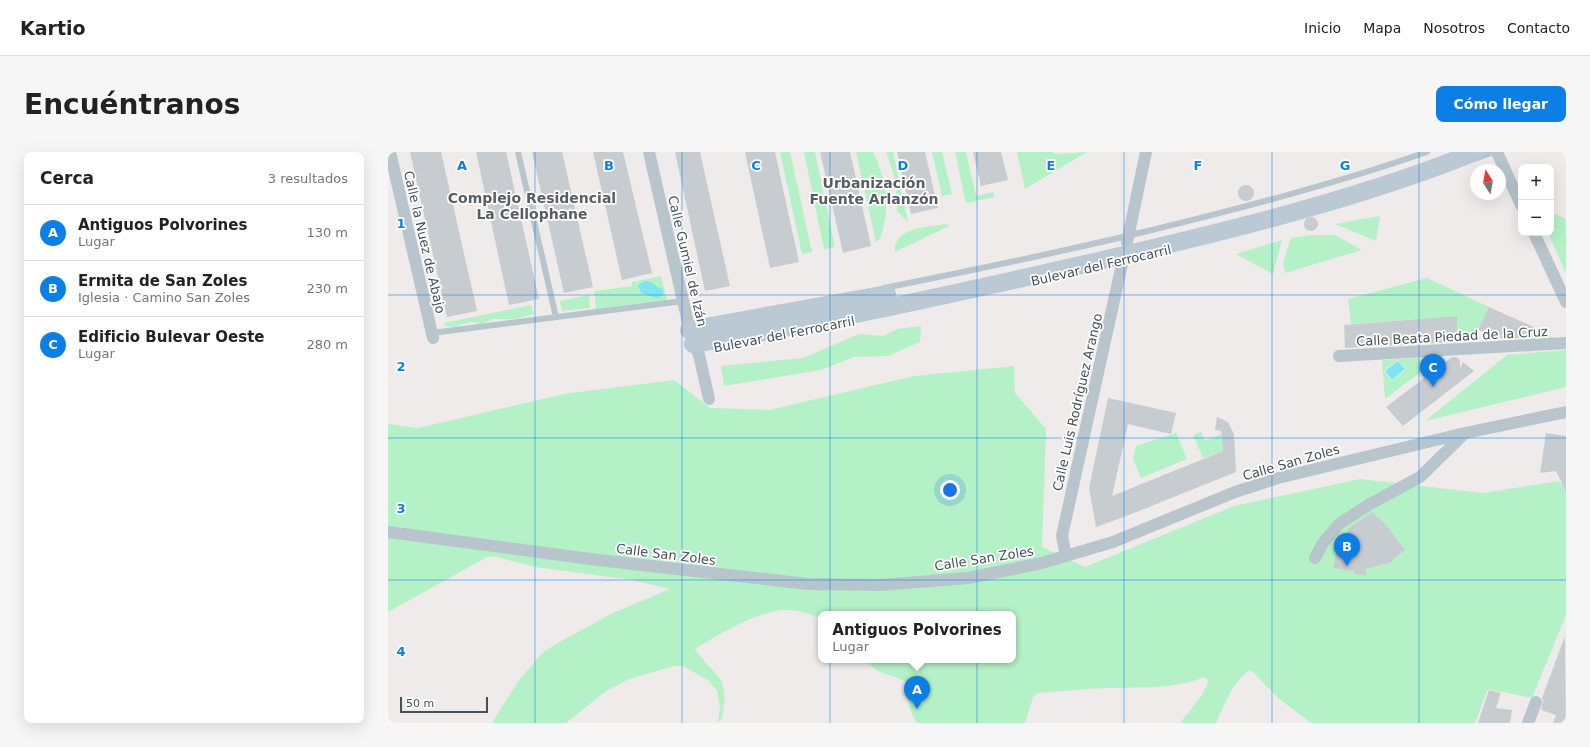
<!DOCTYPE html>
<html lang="es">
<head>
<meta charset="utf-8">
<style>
  body { margin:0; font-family:"DejaVu Sans",sans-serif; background:#f6f6f6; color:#222 }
  .controls { position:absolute; right:12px; top:12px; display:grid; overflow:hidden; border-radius:8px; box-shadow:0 4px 16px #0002 }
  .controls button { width:36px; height:36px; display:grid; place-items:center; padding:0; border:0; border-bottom:1px solid #e0e0e0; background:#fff; color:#222; font:20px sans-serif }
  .compass { position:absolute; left:1082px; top:12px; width:36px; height:36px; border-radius:50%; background:#fff; box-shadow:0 4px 16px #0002; rotate:349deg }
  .scale { position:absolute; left:12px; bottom:10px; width:88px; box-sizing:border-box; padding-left:4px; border:2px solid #43515a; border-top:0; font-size:11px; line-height:14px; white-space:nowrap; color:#43515a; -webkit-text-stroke:3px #fff; paint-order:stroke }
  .you { position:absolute; left:562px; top:338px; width:14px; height:14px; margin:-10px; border:3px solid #fff; border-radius:50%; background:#1a73e8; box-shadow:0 0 0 6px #1a73e833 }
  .badge { display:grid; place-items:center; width:26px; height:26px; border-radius:50%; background:#0c7fe7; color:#fff; font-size:13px; font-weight:700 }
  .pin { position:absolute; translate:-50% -33px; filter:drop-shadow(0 1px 2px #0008) }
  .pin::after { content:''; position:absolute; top:21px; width:14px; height:12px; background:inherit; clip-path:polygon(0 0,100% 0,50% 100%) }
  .popup { position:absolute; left:430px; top:459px; width:198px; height:52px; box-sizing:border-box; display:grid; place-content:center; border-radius:8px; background:#fff; filter:drop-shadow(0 1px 3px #0005); font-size:13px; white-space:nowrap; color:#767676 }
  .popup b { font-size:15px; color:#222 }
  .popup::after { content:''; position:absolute; left:50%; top:100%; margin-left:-8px; border:8px solid transparent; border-top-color:#fff }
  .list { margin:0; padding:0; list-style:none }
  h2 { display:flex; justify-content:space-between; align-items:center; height:52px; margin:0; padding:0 16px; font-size:17px }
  h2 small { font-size:13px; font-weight:400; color:#767676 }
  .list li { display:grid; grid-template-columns:26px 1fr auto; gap:12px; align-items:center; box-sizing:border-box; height:56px; padding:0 16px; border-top:1px solid #e0e0e0 }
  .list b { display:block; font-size:15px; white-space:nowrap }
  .list p { margin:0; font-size:13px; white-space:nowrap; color:#767676 }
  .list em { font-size:13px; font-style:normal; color:#767676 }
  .map { position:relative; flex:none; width:1178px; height:571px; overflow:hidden; border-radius:8px }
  header { display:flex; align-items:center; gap:24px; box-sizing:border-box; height:56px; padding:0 20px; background:#fff; border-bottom:1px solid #e0e0e0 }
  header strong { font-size:19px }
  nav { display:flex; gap:22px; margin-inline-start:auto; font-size:14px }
  .intro { display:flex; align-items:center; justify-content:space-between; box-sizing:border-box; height:96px; padding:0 24px }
  h1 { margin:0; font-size:28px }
  .button { padding:10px 18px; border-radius:8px; background:#0c7fe7; color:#fff; font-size:14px; font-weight:700 }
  main { display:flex; gap:24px; padding:0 24px }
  aside { flex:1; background:#fff; border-radius:8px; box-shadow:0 4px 16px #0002 }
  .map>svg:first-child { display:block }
</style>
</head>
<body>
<header>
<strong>Kartio</strong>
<nav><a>Inicio</a><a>Mapa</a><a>Nosotros</a><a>Contacto</a></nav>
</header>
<div class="intro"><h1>Encuéntranos</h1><a class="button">Cómo llegar</a></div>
<main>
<aside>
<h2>Cerca<small>3 resultados</small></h2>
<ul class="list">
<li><span class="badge">A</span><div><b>Antiguos Polvorines</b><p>Lugar</p></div><em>130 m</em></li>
<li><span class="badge">B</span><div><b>Ermita de San Zoles</b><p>Iglesia · Camino San Zoles</p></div><em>230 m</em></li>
<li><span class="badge">C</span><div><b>Edificio Bulevar Oeste</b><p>Lugar</p></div><em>280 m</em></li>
</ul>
</aside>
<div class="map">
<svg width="1178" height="571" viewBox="0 0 1178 571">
  <rect width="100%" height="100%" fill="#efebeb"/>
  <!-- green -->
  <path fill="#b4f1c6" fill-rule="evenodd" d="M 392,0 L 402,0 L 424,100 L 414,102 Z
    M 416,0 L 427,0 L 447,95 L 436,97 Z
    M 468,0 L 485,0 C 497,24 502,50 495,76 C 494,82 493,87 488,90 Z
    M 498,0 L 505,0 L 520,70 L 509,59 C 510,38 506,19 498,0 Z
    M 544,0 L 554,0 L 564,42 L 554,44 Z
    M 567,0 L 578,0 L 588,44 L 605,40 L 607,45 L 578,51 Z
    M 629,0 L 665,0 L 666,2 L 699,0 L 637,37 Z
    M 1163,60 L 1178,67 L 1178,121 L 1160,81 L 1163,81 Z
    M 992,64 L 988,89 L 947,72 Z
    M 558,72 L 561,74 L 507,100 C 505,75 540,75 558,72 Z
    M 925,83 L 947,83 L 974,98 L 897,121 L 895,111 L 903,86 Z
    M 894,88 L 885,122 L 848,102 Z
    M 273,124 L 279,148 L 208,157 L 206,139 L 244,134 L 244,130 Z
    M 1039,126 L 1101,155 L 1090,178 L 1070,188 L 1069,164 L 963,172 L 960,147 Z
    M 201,143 L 202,156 L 174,159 L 172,149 Z
    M 143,153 L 146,162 L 129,167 L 105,167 L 93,172 L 83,170 L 65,175 L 57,174 L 56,171 Z
    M 533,174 L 532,190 L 500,204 L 466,205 L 433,218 L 336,234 L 333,214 L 415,206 L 471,182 L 495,184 L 509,177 Z
    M 1146,175 L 1169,188 L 1133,186 Z
    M 1178,198 L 1178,235 L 1037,269 L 1119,203 Z
    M 1030,206 L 1038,216 L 997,247 L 994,208 ZM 1010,208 L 1018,217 L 1004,229 L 996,219 Z
    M 626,214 L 627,241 L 658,277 L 654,395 L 697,415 L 846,354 L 972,327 L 1095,341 L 1171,329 L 1178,337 L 1178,463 L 1144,546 L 1100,537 L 1087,571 L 923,571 L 890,546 L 863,518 C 846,525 835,556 828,571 L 792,571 L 814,543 L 821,529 L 816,525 C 786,538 750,535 718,536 C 695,537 673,539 650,541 L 645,545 L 637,571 L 529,571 C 526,565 521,557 520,551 C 520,543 527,537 519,531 C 507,521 486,524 480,508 L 625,508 L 625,462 L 433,462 L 433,466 C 419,461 403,455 388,459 C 359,465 332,482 307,497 C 329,529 342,521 334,567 L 330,570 L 332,554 L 329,539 L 320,528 L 295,514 L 286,514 L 241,527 L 218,539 L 178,571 L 104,571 L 131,528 L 155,500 L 175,488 L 225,461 L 282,437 L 244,428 L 147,415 L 105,404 L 99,405 L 0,460 L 0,272 L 30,276 L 176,242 L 286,228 L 322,256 L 381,258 L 526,224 Z
    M 813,280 L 817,289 L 833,282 L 835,299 L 815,306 L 805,283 Z
    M 788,281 L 799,307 L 753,326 L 745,307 L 748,294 Z"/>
  <!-- water -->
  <path fill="#7ee4f1" d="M 257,129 C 265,129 267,135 274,137 L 276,143 L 269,146 L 253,141 L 250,133 Z
    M 1010,209 L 1017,217 L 1004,228 L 997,219 Z"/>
  <!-- building -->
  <path fill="#c7ccd1" d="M 22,0 L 53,0 L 89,159 L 59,165 Z
    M 88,0 L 118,0 L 151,147 L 121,153 Z
    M 144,0 L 174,0 L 205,135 L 176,141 Z
    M 205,0 L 235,0 L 264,121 L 234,128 Z
    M 287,0 L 312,0 L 342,134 L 317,139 Z
    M 357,0 L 387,0 L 411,110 L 382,116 Z
    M 432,0 L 462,0 L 483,94 L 455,101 Z
    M 509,0 L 537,0 L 550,56 L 523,62 Z
    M 585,0 L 613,0 L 620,28 L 593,34 Z
    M850 41a8 8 0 1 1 16 0a8 8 0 1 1-16 0Z
    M916 72a7 7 0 1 1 14 0a7 7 0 1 1-14 0Z
    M 1101,155 L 1146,175 L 1133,186 L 1116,187 L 1090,178 Z
    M 1069,164 L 1070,190 L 957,196 L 956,173 Z
    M 1064,205 L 1068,205 L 1072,208 L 1072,216 L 1075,210 L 1086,219 L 1015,274 L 998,255 Z
    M 720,246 L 788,261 L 783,282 L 740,272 L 724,344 L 835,299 L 833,279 L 827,278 L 829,265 L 840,270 L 846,282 L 848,320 L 736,365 L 708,375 L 701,336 Z
    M 1158,281 L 1178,284 L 1178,340 L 1168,319 L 1152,321 Z
    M 984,360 L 998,373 L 1017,398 L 1004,408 L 1004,410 L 977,417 L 979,423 L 966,422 L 966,419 L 945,416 L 948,403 L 961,376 Z
    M 1177,484 L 1178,571 L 1165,571 L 1168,563 L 1153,558 L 1155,549 L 1154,546 Z
    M 1101,538 L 1113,541 L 1108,556 L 1124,558 L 1122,571 L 1090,571 Z"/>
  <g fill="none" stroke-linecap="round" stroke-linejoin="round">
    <!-- lane -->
    <path stroke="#b8c5cc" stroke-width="6" d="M 130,0 L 168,165
      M 1089,6 L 1106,0
      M 496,136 C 577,120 658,103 739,84 C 840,60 941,34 1039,0
      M 44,181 L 295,149"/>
    <!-- street -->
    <path stroke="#b8c5cc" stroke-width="12" d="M 2,0 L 45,186
      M 261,0 L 304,188 L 311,203 L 321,247
      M 1109,0 L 1133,53
      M 1146,81 L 1178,150
      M 739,90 L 758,0
      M 951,204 L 1178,191
      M 0,380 L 210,408 L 420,432 L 493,433 L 580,426 L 654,411 L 725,390 L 847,340 L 890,326 L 1077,281 L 1178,260
      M 678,404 L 674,384 L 736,103
      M 927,406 L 935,391 L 951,372 L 982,352 L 1032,325 L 1076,282
      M 1140,571 L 1148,550"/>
    <!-- secondary -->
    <path stroke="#bac9d4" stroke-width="18" d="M 301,178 L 499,142
      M 305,192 C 440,170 574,140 706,110 C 835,80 965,49 1088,0"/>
  </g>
  <!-- grid -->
  <path fill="none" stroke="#0c7fe7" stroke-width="1" stroke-opacity="0.55" d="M 147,0 L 147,571M 294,0 L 294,571M 442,0 L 442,571M 589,0 L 589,571M 736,0 L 736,571M 884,0 L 884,571M 1031,0 L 1031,571M 0,143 L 1178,143M 0,286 L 1178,286M 0,428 L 1178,428"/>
  <g text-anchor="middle" stroke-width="3.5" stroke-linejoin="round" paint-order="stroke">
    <!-- street labels -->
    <g font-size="13" fill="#43515a" stroke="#fff">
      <text transform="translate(37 90) rotate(77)" y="5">Calle la Nuez de Abajo</text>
      <text transform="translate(300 109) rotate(77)" y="5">Calle Gumiel de Izán</text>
      <text transform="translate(713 113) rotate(-13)" y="5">Bulevar del Ferrocarril</text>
      <text transform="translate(396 182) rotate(-11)" y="5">Bulevar del Ferrocarril</text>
      <text transform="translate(1064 184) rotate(-3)" y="5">Calle Beata Piedad de la Cruz</text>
      <text transform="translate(689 250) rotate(-77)" y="5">Calle Luis Rodríguez Arango</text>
      <text transform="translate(903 310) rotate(-16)" y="5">Calle San Zoles</text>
      <text transform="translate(278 402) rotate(7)" y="5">Calle San Zoles</text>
      <text transform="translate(596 406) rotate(-9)" y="5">Calle San Zoles</text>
    </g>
    <!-- neighbourhood labels -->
    <g font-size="14" font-weight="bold" fill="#585d61" stroke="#fff">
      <text x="486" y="36">Urbanización<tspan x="486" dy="16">Fuente Arlanzón</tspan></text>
      <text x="144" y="51">Complejo Residencial<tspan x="144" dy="16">La Cellophane</tspan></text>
    </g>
  </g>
  <g font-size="13" text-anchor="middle" font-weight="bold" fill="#0c7fe7" stroke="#fff" stroke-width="3.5" stroke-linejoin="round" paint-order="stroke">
    <text x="74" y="18">A</text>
    <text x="221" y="18">B</text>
    <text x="368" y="18">C</text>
    <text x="515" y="18">D</text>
    <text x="663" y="18">E</text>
    <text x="810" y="18">F</text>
    <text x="957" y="18">G</text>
    <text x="13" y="76">1</text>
    <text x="13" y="219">2</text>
    <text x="13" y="361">3</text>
    <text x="13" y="504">4</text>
  </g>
</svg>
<div class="controls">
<button>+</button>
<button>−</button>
</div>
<svg class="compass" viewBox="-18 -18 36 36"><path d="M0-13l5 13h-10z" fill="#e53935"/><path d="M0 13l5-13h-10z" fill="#767676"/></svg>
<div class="scale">50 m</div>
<div class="you"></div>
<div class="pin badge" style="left:529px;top:557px">A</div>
<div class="popup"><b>Antiguos Polvorines</b>Lugar</div>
<div class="pin badge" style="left:959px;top:414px">B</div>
<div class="pin badge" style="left:1045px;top:235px">C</div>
</div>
</main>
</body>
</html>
